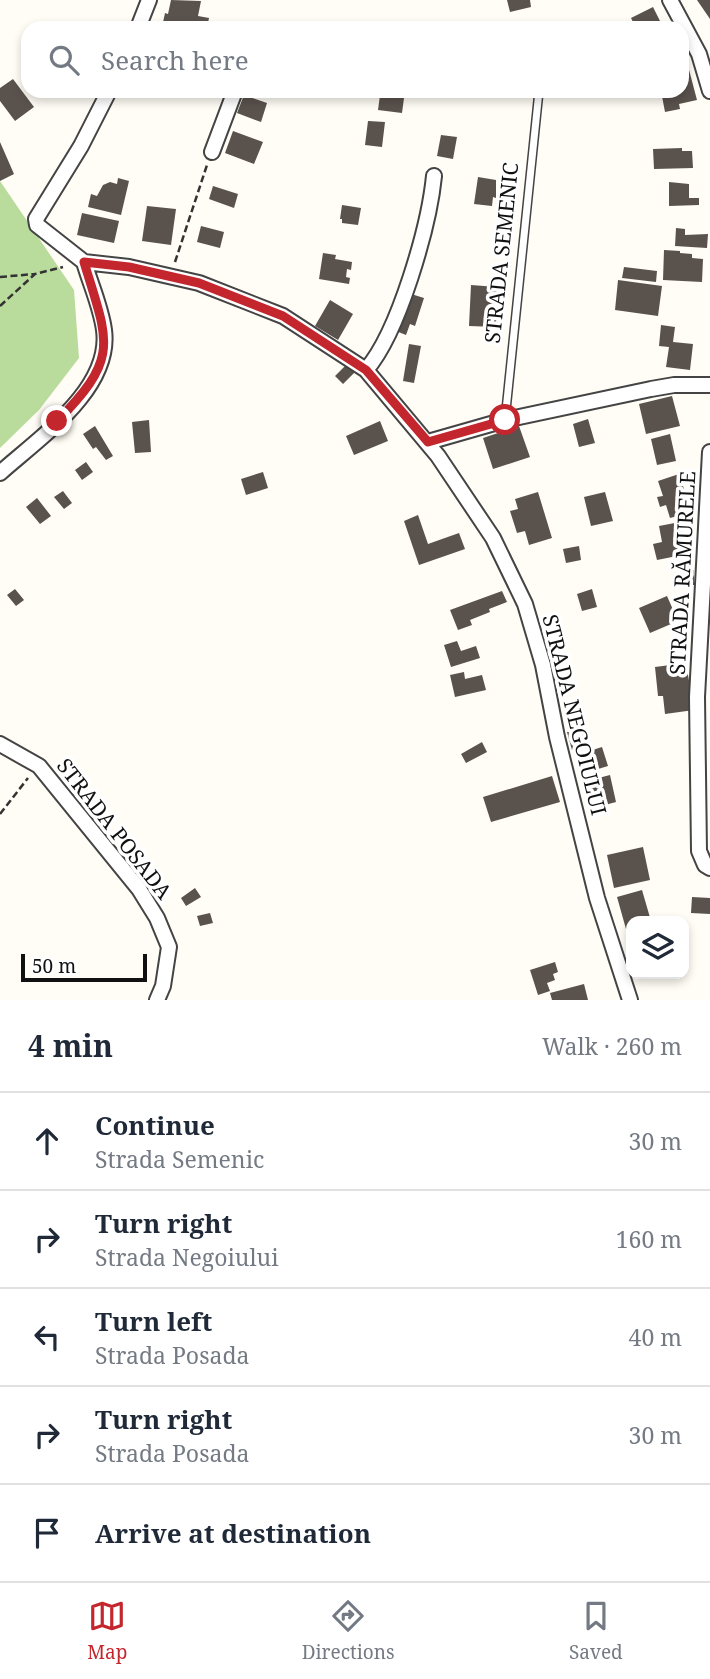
<!DOCTYPE html>
<html lang="en">
<head>
<meta charset="utf-8">
<style>
  body { margin:0; font-family:"Noto Serif",serif; background:#f2f2f3; color:#1f2937 }
  .controls { position:absolute; right:21px; bottom:21px; display:grid; overflow:hidden; border-radius:14px; box-shadow:0 4px 10px #0003 }
  .controls button { width:63px; height:63px; display:grid; place-items:center; padding:0; border:0; border-bottom:2px solid #e0e1e3; background:#fff; color:#1f2937; font:35px sans-serif }
  .scale { position:absolute; left:21px; bottom:18px; width:126px; box-sizing:border-box; padding-left:7px; border:4px solid #111; border-top:0; font-size:19px; line-height:24px; white-space:nowrap; color:#111; -webkit-text-stroke:5px #fff; paint-order:stroke }
  .stop { position:absolute; width:21px; height:21px; margin:-16px; border:5px solid #c4262e; border-radius:50%; background:#fff }
  .stop.end { background:#c4262e; border-color:#fff; box-shadow:0 2px 7px #0008 }
  .list { margin:0; padding:0; list-style:none }
  h2 { display:flex; justify-content:space-between; align-items:center; height:91px; margin:0; padding:0 28px; font-size:30px }
  h2 small { font-size:23px; font-weight:400; color:#747a83 }
  .list li { display:grid; grid-template-columns:46px 1fr auto; gap:21px; align-items:center; box-sizing:border-box; height:98px; padding:0 28px; border-top:2px solid #e0e1e3 }
  .list b { display:block; font-size:26px; white-space:nowrap }
  .list p { margin:0; font-size:23px; white-space:nowrap; color:#747a83 }
  .list em { font-size:23px; font-style:normal; color:#747a83 }
  .icon { flex:none; width:38px; height:38px; fill:none; stroke:currentColor; stroke-width:2; stroke-linecap:round; stroke-linejoin:round }
  .map { position:relative; flex:none; width:710px; height:1000px; overflow:hidden }
  .search { position:absolute; background:#fff; box-shadow:0 4px 10px #0003; left:21px; right:21px; top:21px; height:77px; display:flex; align-items:center; gap:18px; box-sizing:border-box; padding:0 24px; border-radius:21px; color:#747a83; font-size:26px }
  .sheet { height:581px; background:#fff }
  nav { display:flex; justify-content:space-around; align-items:center; box-sizing:border-box; height:98px; border-top:2px solid #e0e1e3; background:#fff; font-size:19px; color:#747a83 }
  nav a { display:grid; justify-items:center; gap:4px }
  nav .on { color:#c4262e }
  .map>svg:first-child { display:block }
</style>
</head>
<body>
<div class="map">
<svg width="710" height="1000" viewBox="0 0 710 1000">
  <rect width="100%" height="100%" fill="#fffdf5"/>
  <!-- forest -->
  <path fill="#b9dc9c" d="M 0,181 L 74,290 L 79,358 L 39,410 L 0,448 Z"/>
  <!-- building -->
  <path fill="#5a524d" d="M 171,0 L 201,1 L 198,16 L 209,18 L 207,28 L 162,27 L 165,13 L 168,14 Z
    M 507,0 L 530,0 L 531,7 L 510,12 Z
    M 697,0 L 710,0 L 710,19 Z
    M 653,7 L 662,25 L 656,28 L 652,24 L 648,26 L 649,28 L 636,28 L 631,18 Z
    M 688,66 L 697,100 L 679,104 L 680,109 L 665,112 L 661,91 L 682,91 L 682,67 Z
    M 13,79 L 34,107 L 15,121 L 0,101 L 0,88 Z
    M 244,95 L 267,103 L 261,122 L 237,113 Z
    M 380,95 L 404,98 L 402,113 L 378,110 Z
    M 368,121 L 385,122 L 382,147 L 365,145 Z
    M 233,131 L 263,142 L 254,164 L 225,153 Z
    M 441,135 L 457,137 L 453,159 L 437,156 Z
    M 0,142 L 14,174 L 0,181 Z
    M 682,148 L 682,151 L 692,151 L 693,168 L 654,169 L 653,149 Z
    M 478,177 L 496,180 L 496,198 L 493,197 L 492,206 L 474,204 Z
    M 118,178 L 129,181 L 121,215 L 88,207 L 91,194 L 97,196 L 103,185 L 110,182 L 117,184 Z
    M 669,182 L 689,184 L 689,198 L 699,198 L 699,205 L 669,206 Z
    M 213,186 L 238,194 L 234,208 L 209,199 Z
    M 342,205 L 361,208 L 358,225 L 342,223 L 342,219 L 340,219 Z
    M 147,206 L 176,209 L 171,245 L 142,241 Z
    M 82,213 L 119,221 L 114,243 L 77,235 Z
    M 201,226 L 224,232 L 220,248 L 197,242 Z
    M 676,228 L 685,229 L 685,235 L 708,234 L 707,248 L 675,246 Z
    M 664,250 L 680,251 L 680,253 L 692,254 L 692,258 L 703,259 L 702,282 L 663,280 Z
    M 323,253 L 336,255 L 335,259 L 352,262 L 351,270 L 347,269 L 346,277 L 350,278 L 349,284 L 319,279 Z
    M 624,267 L 657,271 L 656,282 L 622,278 Z
    M 618,280 L 662,286 L 658,316 L 615,310 Z
    M 471,285 L 497,287 L 496,327 L 469,326 Z
    M 408,293 L 424,298 L 415,326 L 410,324 L 406,335 L 396,331 Z
    M 330,300 L 353,314 L 338,340 L 315,326 Z
    M 661,325 L 675,327 L 673,342 L 693,344 L 690,370 L 666,367 L 669,347 L 659,346 Z
    M 409,344 L 421,346 L 414,383 L 403,381 Z
    M 347,364 L 355,372 L 343,384 L 335,376 Z
    M 672,396 L 680,426 L 646,434 L 639,404 Z
    M 588,419 L 595,443 L 579,447 L 573,424 Z
    M 149,420 L 151,452 L 135,453 L 132,422 Z
    M 380,421 L 388,441 L 354,455 L 346,436 Z
    M 95,426 L 113,456 L 106,460 L 96,447 L 93,449 L 83,434 Z
    M 519,426 L 530,457 L 493,469 L 483,438 Z
    M 670,434 L 676,461 L 657,465 L 651,439 Z
    M 86,462 L 93,472 L 82,480 L 75,470 Z
    M 263,472 L 268,488 L 246,495 L 241,479 Z
    M 679,474 L 685,492 L 681,493 L 685,514 L 670,518 L 666,505 L 660,507 L 657,497 L 663,496 L 658,481 Z
    M 63,491 L 72,503 L 64,509 L 54,497 Z
    M 538,492 L 552,538 L 529,545 L 525,531 L 517,533 L 510,511 L 518,509 L 515,499 Z
    M 605,492 L 613,521 L 591,526 L 584,497 Z
    M 37,498 L 51,516 L 40,524 L 26,507 Z
    M 418,515 L 428,544 L 459,533 L 465,549 L 419,565 L 404,521 Z
    M 680,522 L 687,554 L 657,560 L 653,544 L 662,542 L 659,526 Z
    M 579,546 L 581,560 L 566,563 L 563,549 Z
    M 679,570 L 694,570 L 694,585 L 679,585 Z
    M 15,589 L 24,600 L 16,606 L 7,595 Z
    M 592,589 L 597,607 L 582,611 L 577,594 Z
    M 502,591 L 507,602 L 489,609 L 490,612 L 470,620 L 472,625 L 458,630 L 450,610 Z
    M 667,596 L 678,621 L 650,633 L 639,608 Z
    M 457,641 L 461,651 L 476,646 L 480,658 L 451,667 L 444,645 Z
    M 686,663 L 694,710 L 665,714 L 663,696 L 658,696 L 655,667 Z
    M 464,672 L 465,679 L 482,675 L 486,690 L 455,697 L 450,675 Z
    M 585,726 L 590,744 L 572,750 L 567,732 Z
    M 482,742 L 487,752 L 466,763 L 461,754 Z
    M 602,747 L 608,766 L 585,773 L 580,754 Z
    M 610,775 L 616,802 L 590,809 L 583,782 Z
    M 552,776 L 560,802 L 491,822 L 483,797 Z
    M 643,847 L 650,880 L 614,888 L 607,855 Z
    M 195,888 L 201,897 L 186,906 L 181,898 Z
    M 642,890 L 651,921 L 631,921 L 631,927 L 626,929 L 617,897 Z
    M 692,897 L 710,898 L 710,914 L 691,913 Z
    M 210,913 L 213,923 L 200,926 L 197,916 Z
    M 555,962 L 558,972 L 553,974 L 555,980 L 547,983 L 550,991 L 538,995 L 530,970 Z
    M 584,984 L 588,1000 L 552,1000 L 550,993 Z"/>
  <g fill="none" stroke-linecap="round" stroke-linejoin="round">
    <defs>
      <path id="lane" d="M 505,420 L 539,91"/>
      <path id="street" d="M 670,0 L 699,54 L 710,91
        M 138,28 L 149,0
        M 212,152 L 235,91
        M 84,262 L 129,267 L 199,283 L 283,316 L 366,370 L 438,456 L 493,538 L 525,604 L 543,665 L 557,737 L 597,898 L 630,1000
        M 84,262 L 37,225 L 36,219 L 81,146 L 109,91
        M 366,370 C 399,332 429,226 434,176
        M 428,442 L 505,420 L 651,389 L 674,385 L 710,385
        M 710,452 L 697,697 L 699,851 L 705,865 L 710,868
        M 0,473 C 39,438 112,389 104,330 C 101,307 90,283 84,262
        M 0,744 L 39,766 L 139,889 L 157,918 L 169,947 L 163,986 L 157,1000"/>
    </defs>
    <!-- lane casing -->
    <use href="#lane" stroke="#444" stroke-width="10"/>
    <!-- street casing -->
    <use href="#street" stroke="#444" stroke-width="18"/>
    <!-- path -->
    <path stroke="#333" stroke-width="2.5" stroke-dasharray="7 3.5" stroke-linecap="butt" d="M 175,262 L 207,165
      M 0,277 L 35,274
      M 0,306 L 35,274 L 63,267
      M 0,814 L 28,778"/>
    <!-- lane -->
    <use href="#lane" stroke="#fff" stroke-width="7"/>
    <!-- street -->
    <use href="#street" stroke="#fff" stroke-width="14"/>
  </g>
  <g fill="none" stroke-linecap="round" stroke-linejoin="round">
    <!-- route -->
    <path stroke="#c4262e" stroke-width="9" d="M 57,421 C 121,357 108,342 84,262 L 129,267 L 199,283 L 283,316 L 366,370 L 428,442 L 505,420"/>
  </g>
  <g text-anchor="middle" stroke-width="7" stroke-linejoin="round" paint-order="stroke">
    <!-- street labels -->
    <g font-size="21" fill="#111" stroke="#fff">
      <text transform="translate(502 253) rotate(-84)" y="7">STRADA SEMENIC</text>
      <text transform="translate(683 573) rotate(-87)" y="7">STRADA RĂMURELE</text>
      <text transform="translate(574 715) rotate(76)" y="7">STRADA NEGOIULUI</text>
      <text transform="translate(114 829) rotate(52)" y="7">STRADA POSADA</text>
    </g>
  </g>
</svg>
<div class="controls">
<button><svg class="icon" aria-label="layers" viewBox="0 0 24 24"><path d="M12 4l9 5-9 5-9-5zM3 14l9 5 9-5"/></svg></button>
</div>
<div class="scale">50 m</div>
<div class="stop" style="left:505px;top:420px"></div>
<div class="stop end" style="left:57px;top:421px"></div>
<div class="search"><svg class="icon" aria-label="search" viewBox="0 0 24 24"><circle cx="10" cy="10" r="6"/><path d="M15 15l6 6"/></svg>Search here</div>
</div>
<section class="sheet">
<h2>4 min<small>Walk · 260 m</small></h2>
<ul class="list">
<li><svg class="icon" aria-label="ahead" viewBox="0 0 24 24"><path d="M12 20V5M6 11l6-6 6 6"/></svg><div><b>Continue</b><p>Strada Semenic</p></div><em>30 m</em></li>
<li><svg class="icon" aria-label="right" viewBox="0 0 24 24"><path d="M7 20v-9h11M14 6l5 5-5 5"/></svg><div><b>Turn right</b><p>Strada Negoiului</p></div><em>160 m</em></li>
<li><svg class="icon" aria-label="left" viewBox="0 0 24 24"><path d="M17 20v-9H6M10 6l-5 5 5 5"/></svg><div><b>Turn left</b><p>Strada Posada</p></div><em>40 m</em></li>
<li><svg class="icon" aria-label="right" viewBox="0 0 24 24"><path d="M7 20v-9h11M14 6l5 5-5 5"/></svg><div><b>Turn right</b><p>Strada Posada</p></div><em>30 m</em></li>
<li><svg class="icon" aria-label="arrive" viewBox="0 0 24 24"><path d="M6 21V4h12l-3 4 3 4H6"/></svg><div><b>Arrive at destination</b></div></li>
</ul>
</section>
<nav>
<a class="on"><svg class="icon" aria-label="map" viewBox="0 0 24 24"><path d="M3 6l6-2 6 2 6-2v14l-6 2-6-2-6 2zM9 4v14M15 6v14"/></svg>Map</a>
<a><svg class="icon" aria-label="directions" viewBox="0 0 24 24"><path d="M12 3l9 9-9 9-9-9zM9 14v-3h6M13 9l2 2-2 2"/></svg>Directions</a>
<a><svg class="icon" aria-label="saved" viewBox="0 0 24 24"><path d="M7 4h10v16l-5-4-5 4z"/></svg>Saved</a>
</nav>
</body>
</html>
